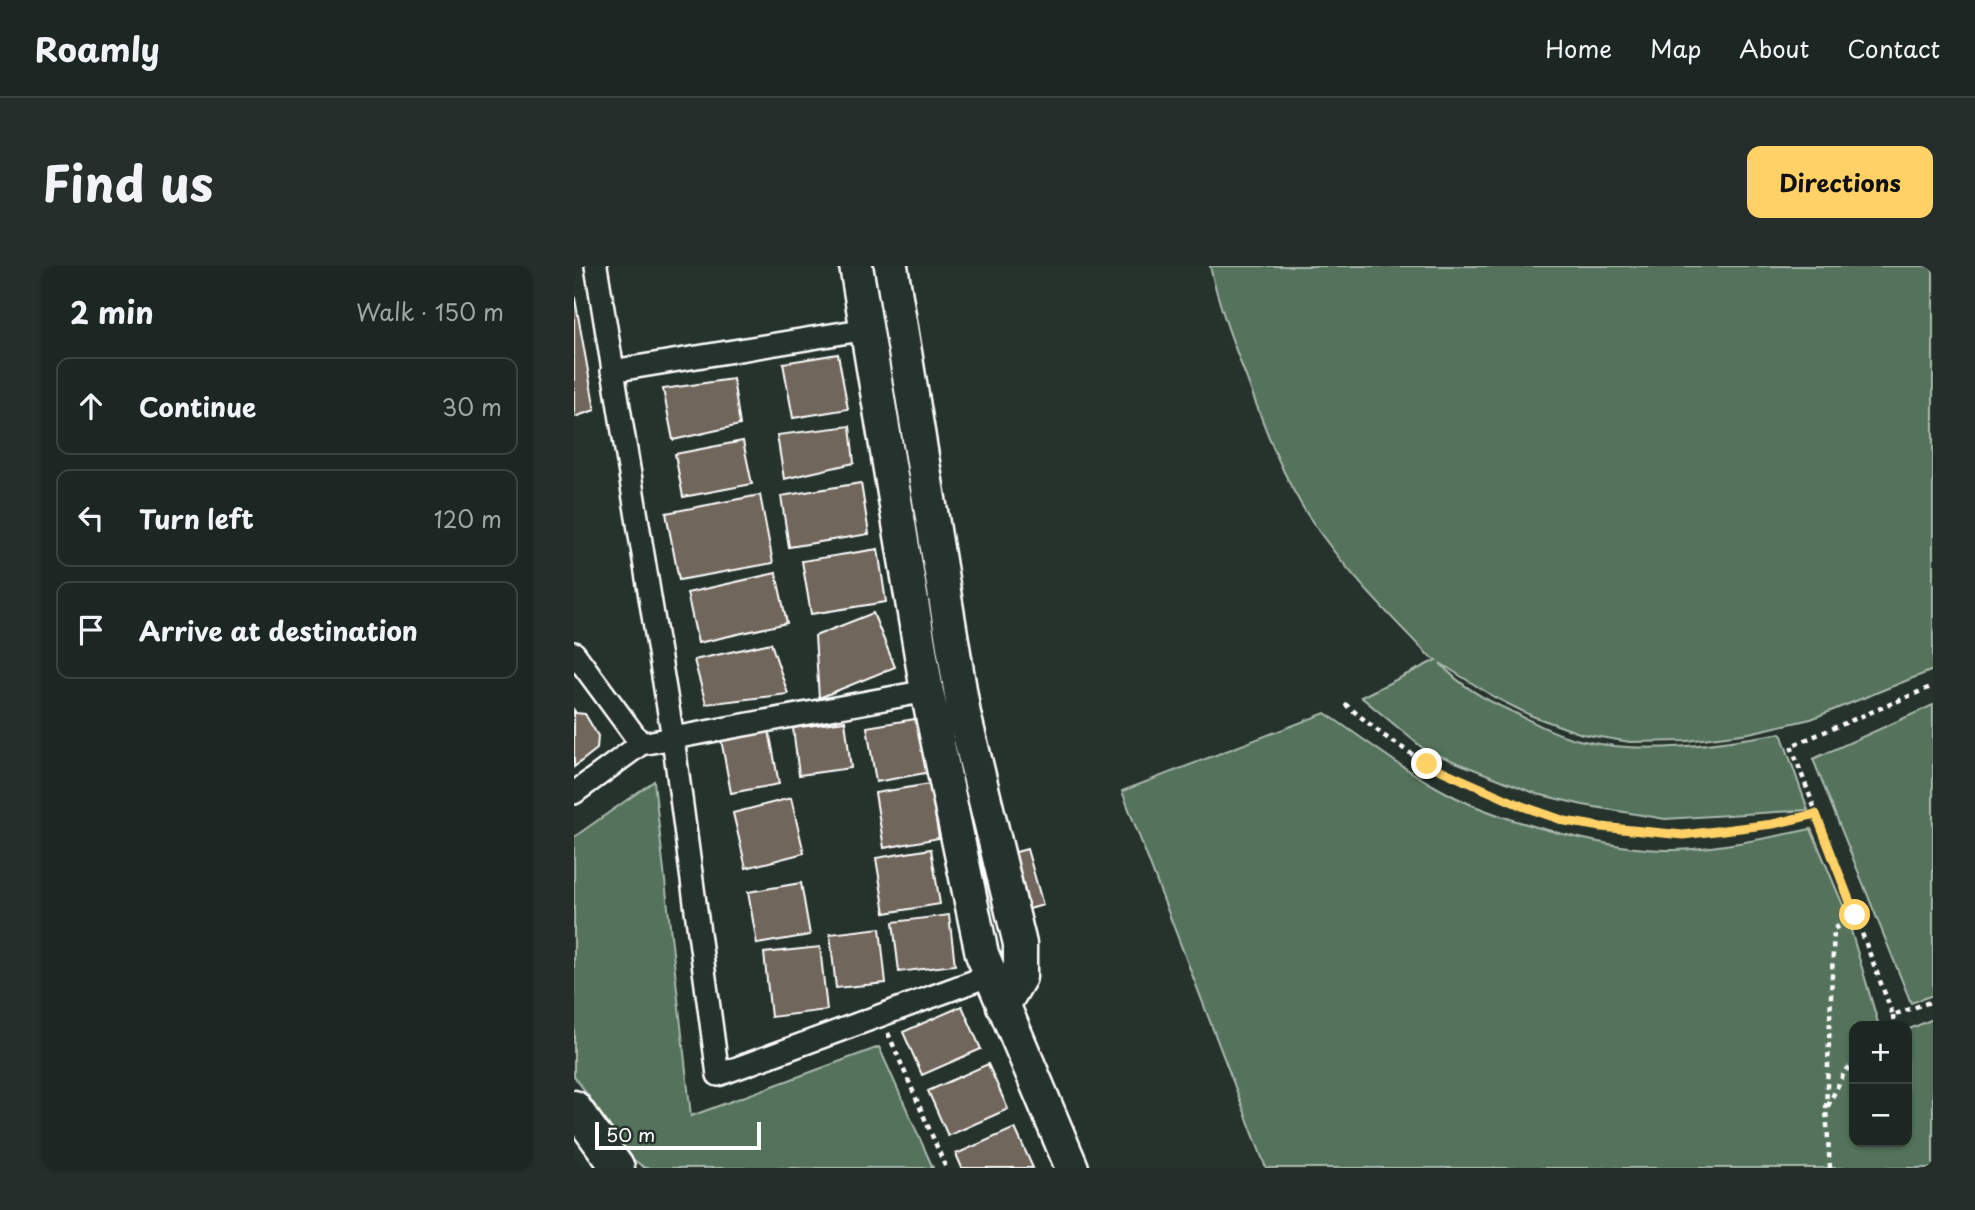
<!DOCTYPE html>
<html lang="en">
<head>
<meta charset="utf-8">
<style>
  body { margin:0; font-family:"Playpen Sans",sans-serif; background:#252e2a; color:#f1f3f6 }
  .controls { position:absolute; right:21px; bottom:21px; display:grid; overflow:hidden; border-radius:14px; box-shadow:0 2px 5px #0004 }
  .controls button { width:63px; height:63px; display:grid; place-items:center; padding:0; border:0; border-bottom:2px solid #3a4340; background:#1c2622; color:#f1f3f6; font:35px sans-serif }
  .scale { position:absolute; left:21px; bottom:18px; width:166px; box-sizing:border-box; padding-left:7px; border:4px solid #fff; border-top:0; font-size:19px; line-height:24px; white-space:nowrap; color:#fff; -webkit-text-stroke:5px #26332d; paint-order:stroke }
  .stop { position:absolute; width:21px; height:21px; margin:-16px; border:5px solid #ffd166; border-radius:50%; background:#fff }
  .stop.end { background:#ffd166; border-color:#fff; box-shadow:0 2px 7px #0008 }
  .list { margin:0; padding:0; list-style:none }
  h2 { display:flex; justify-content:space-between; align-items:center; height:91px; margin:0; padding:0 28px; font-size:30px }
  h2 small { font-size:23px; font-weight:400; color:#a0a5a5 }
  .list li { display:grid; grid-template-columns:46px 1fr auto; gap:21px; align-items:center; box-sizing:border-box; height:98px; margin:0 14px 14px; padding:0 14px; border:2px solid #3a4340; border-radius:14px }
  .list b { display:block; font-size:26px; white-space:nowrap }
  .list em { font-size:23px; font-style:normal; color:#a0a5a5 }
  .icon { flex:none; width:38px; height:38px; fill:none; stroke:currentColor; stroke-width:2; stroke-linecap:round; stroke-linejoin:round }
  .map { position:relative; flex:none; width:1359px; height:902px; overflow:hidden; border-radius:14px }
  header { display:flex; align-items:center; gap:42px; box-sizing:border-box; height:98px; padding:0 35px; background:#1c2622; border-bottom:2px solid #3a4340 }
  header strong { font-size:33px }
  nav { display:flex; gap:38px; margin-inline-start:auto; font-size:24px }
  .intro { display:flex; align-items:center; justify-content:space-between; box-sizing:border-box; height:168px; padding:0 42px }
  h1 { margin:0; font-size:49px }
  .button { padding:18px 32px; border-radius:14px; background:#ffd166; color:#111; font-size:24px; font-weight:700 }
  main { display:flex; gap:42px; padding:0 42px }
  aside { flex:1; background:#1c2622; border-radius:14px; box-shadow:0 2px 5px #0004 }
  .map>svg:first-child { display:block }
</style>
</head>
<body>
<header>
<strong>Roamly</strong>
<nav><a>Home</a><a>Map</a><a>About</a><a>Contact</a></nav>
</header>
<div class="intro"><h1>Find us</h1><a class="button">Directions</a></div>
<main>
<aside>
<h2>2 min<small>Walk · 150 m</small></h2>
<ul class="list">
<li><svg class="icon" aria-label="ahead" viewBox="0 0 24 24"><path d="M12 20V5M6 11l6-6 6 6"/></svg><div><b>Continue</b></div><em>30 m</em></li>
<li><svg class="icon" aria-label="left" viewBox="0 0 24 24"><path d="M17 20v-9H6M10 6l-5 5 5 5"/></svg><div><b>Turn left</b></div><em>120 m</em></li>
<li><svg class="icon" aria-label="arrive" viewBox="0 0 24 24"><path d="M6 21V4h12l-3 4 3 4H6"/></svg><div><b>Arrive at destination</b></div></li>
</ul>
</aside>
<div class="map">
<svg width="1359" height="902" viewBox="0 0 1359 902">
  <rect width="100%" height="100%" fill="#26332d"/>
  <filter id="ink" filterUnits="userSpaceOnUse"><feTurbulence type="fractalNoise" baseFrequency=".0143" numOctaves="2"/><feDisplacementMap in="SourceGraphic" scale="14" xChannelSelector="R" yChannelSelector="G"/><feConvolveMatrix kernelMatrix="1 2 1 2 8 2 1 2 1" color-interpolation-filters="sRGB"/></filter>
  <g filter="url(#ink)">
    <!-- green -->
    <path fill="#55735c" stroke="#aab9ae" stroke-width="2" d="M 636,0 L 1359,0 L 1359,404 L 1237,453 L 1175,467 L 1113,475 L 1056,476 L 1008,468 L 958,450 L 920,431 L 866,397 C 887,421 912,434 941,447 C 961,457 983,469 1005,474 C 1071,490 1141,478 1207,467 L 1234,544 L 1091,553 L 1009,539 L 963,528 L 851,484 L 787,431 L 862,394 L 853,388 C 810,344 769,302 735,251 C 708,210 691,162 674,116 C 659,77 645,40 636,0 Z
      M 1359,439 L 1359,729 L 1337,737 L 1239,493 Z
      M 751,447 C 792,474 832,506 875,528 C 928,556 1042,586 1101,584 C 1146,582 1193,572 1237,563 L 1271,644 L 1305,760 L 1280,760 L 1280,876 L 1333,876 L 1333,764 L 1359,753 L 1359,902 L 692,902 L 548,525 Z
      M 80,515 L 117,850 L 305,781 L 359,902 L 71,902 L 60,894 L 0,810 L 0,571 Z"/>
    <!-- building -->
    <path fill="#71665b" stroke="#fff" stroke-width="2" d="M 0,27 L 21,144 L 0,151 Z
      M 264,88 L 274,143 L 219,152 L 209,97 Z
      M 159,113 L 166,159 L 99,174 L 89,123 Z
      M 276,160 L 280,197 L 210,213 L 203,169 Z
      M 169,175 L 178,218 L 109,231 L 101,188 Z
      M 287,217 L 295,268 L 215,281 L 207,230 Z
      M 186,229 L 199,297 L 105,314 L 92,247 Z
      M 304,283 L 312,336 L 237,348 L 228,295 Z
      M 202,307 L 213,357 L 124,377 L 113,327 Z
      M 299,347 L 321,401 L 245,432 L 241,370 Z
      M 197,377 L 214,428 L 132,438 L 120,394 Z
      M 0,444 L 2,447 L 11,448 L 24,470 L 23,483 L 0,501 Z
      M 347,452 L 357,506 L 302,516 L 293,461 Z
      M 271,455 L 277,502 L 225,509 L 219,462 Z
      M 195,464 L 205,518 L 157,527 L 147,473 Z
      M 356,518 L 365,572 L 310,582 L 301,527 Z
      M 217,532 L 230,587 L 172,602 L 159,547 Z
      M 357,583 L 366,638 L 311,647 L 302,592 Z
      M 453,583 L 469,639 L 452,644 L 435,588 Z
      M 227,617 L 236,669 L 183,678 L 174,626 Z
      M 375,649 L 381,699 L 325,706 L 319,656 Z
      M 306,662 L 312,717 L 262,722 L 256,668 Z
      M 246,681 L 253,744 L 197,751 L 190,687 Z
      M 388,740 L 407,783 L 348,809 L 329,766 Z
      M 414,798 L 434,843 L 374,870 L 354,825 Z
      M 441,862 L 459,902 L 388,902 L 382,888 Z"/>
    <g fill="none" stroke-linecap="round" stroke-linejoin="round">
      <defs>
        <path id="street" d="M 22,0 L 99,472 L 144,809 L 417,709
          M 38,105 L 293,63
          M 0,387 L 67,478
          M 0,527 L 67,478 L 353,425"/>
        <path id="secondary" d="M 282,0 L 353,425 L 408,688 L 498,902
          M 317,0 L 390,448 L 446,678 L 446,711 L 429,740
          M 0,841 L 44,902"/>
      </defs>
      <!-- street casing -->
      <use href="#street" stroke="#fff" stroke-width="26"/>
      <!-- secondary casing -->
      <use href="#secondary" stroke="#fff" stroke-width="37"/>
      <!-- path -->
      <path stroke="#fff" stroke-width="4.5" stroke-dasharray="5 5" stroke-linecap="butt" d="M 771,438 L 809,469 L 853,498 L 895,518 L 991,555 L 1109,569 L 1198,558 L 1220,551 L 1242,548
        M 1281,649 L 1319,749 L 1359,735
        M 1319,749 L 1320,760
        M 314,767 L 372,902
        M 1254,840 L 1270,807 L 1280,796
        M 1256,902 L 1252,844 L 1260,663 L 1281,649 L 1217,480 L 1359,420"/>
      <!-- street -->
      <use href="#street" stroke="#26332d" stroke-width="21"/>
      <!-- secondary -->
      <use href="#secondary" stroke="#26332d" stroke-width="32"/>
    </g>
  </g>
  <g fill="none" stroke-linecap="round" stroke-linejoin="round" filter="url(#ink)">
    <!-- route -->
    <path stroke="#ffd166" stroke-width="9" d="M 853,498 L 948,540 L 991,555 L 1027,561 L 1109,569 L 1199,558 L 1242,548 L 1281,649"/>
  </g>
</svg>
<div class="controls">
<button>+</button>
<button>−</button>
</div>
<div class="scale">50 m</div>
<div class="stop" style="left:1281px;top:649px"></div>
<div class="stop end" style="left:853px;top:498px"></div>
</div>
</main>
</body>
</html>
